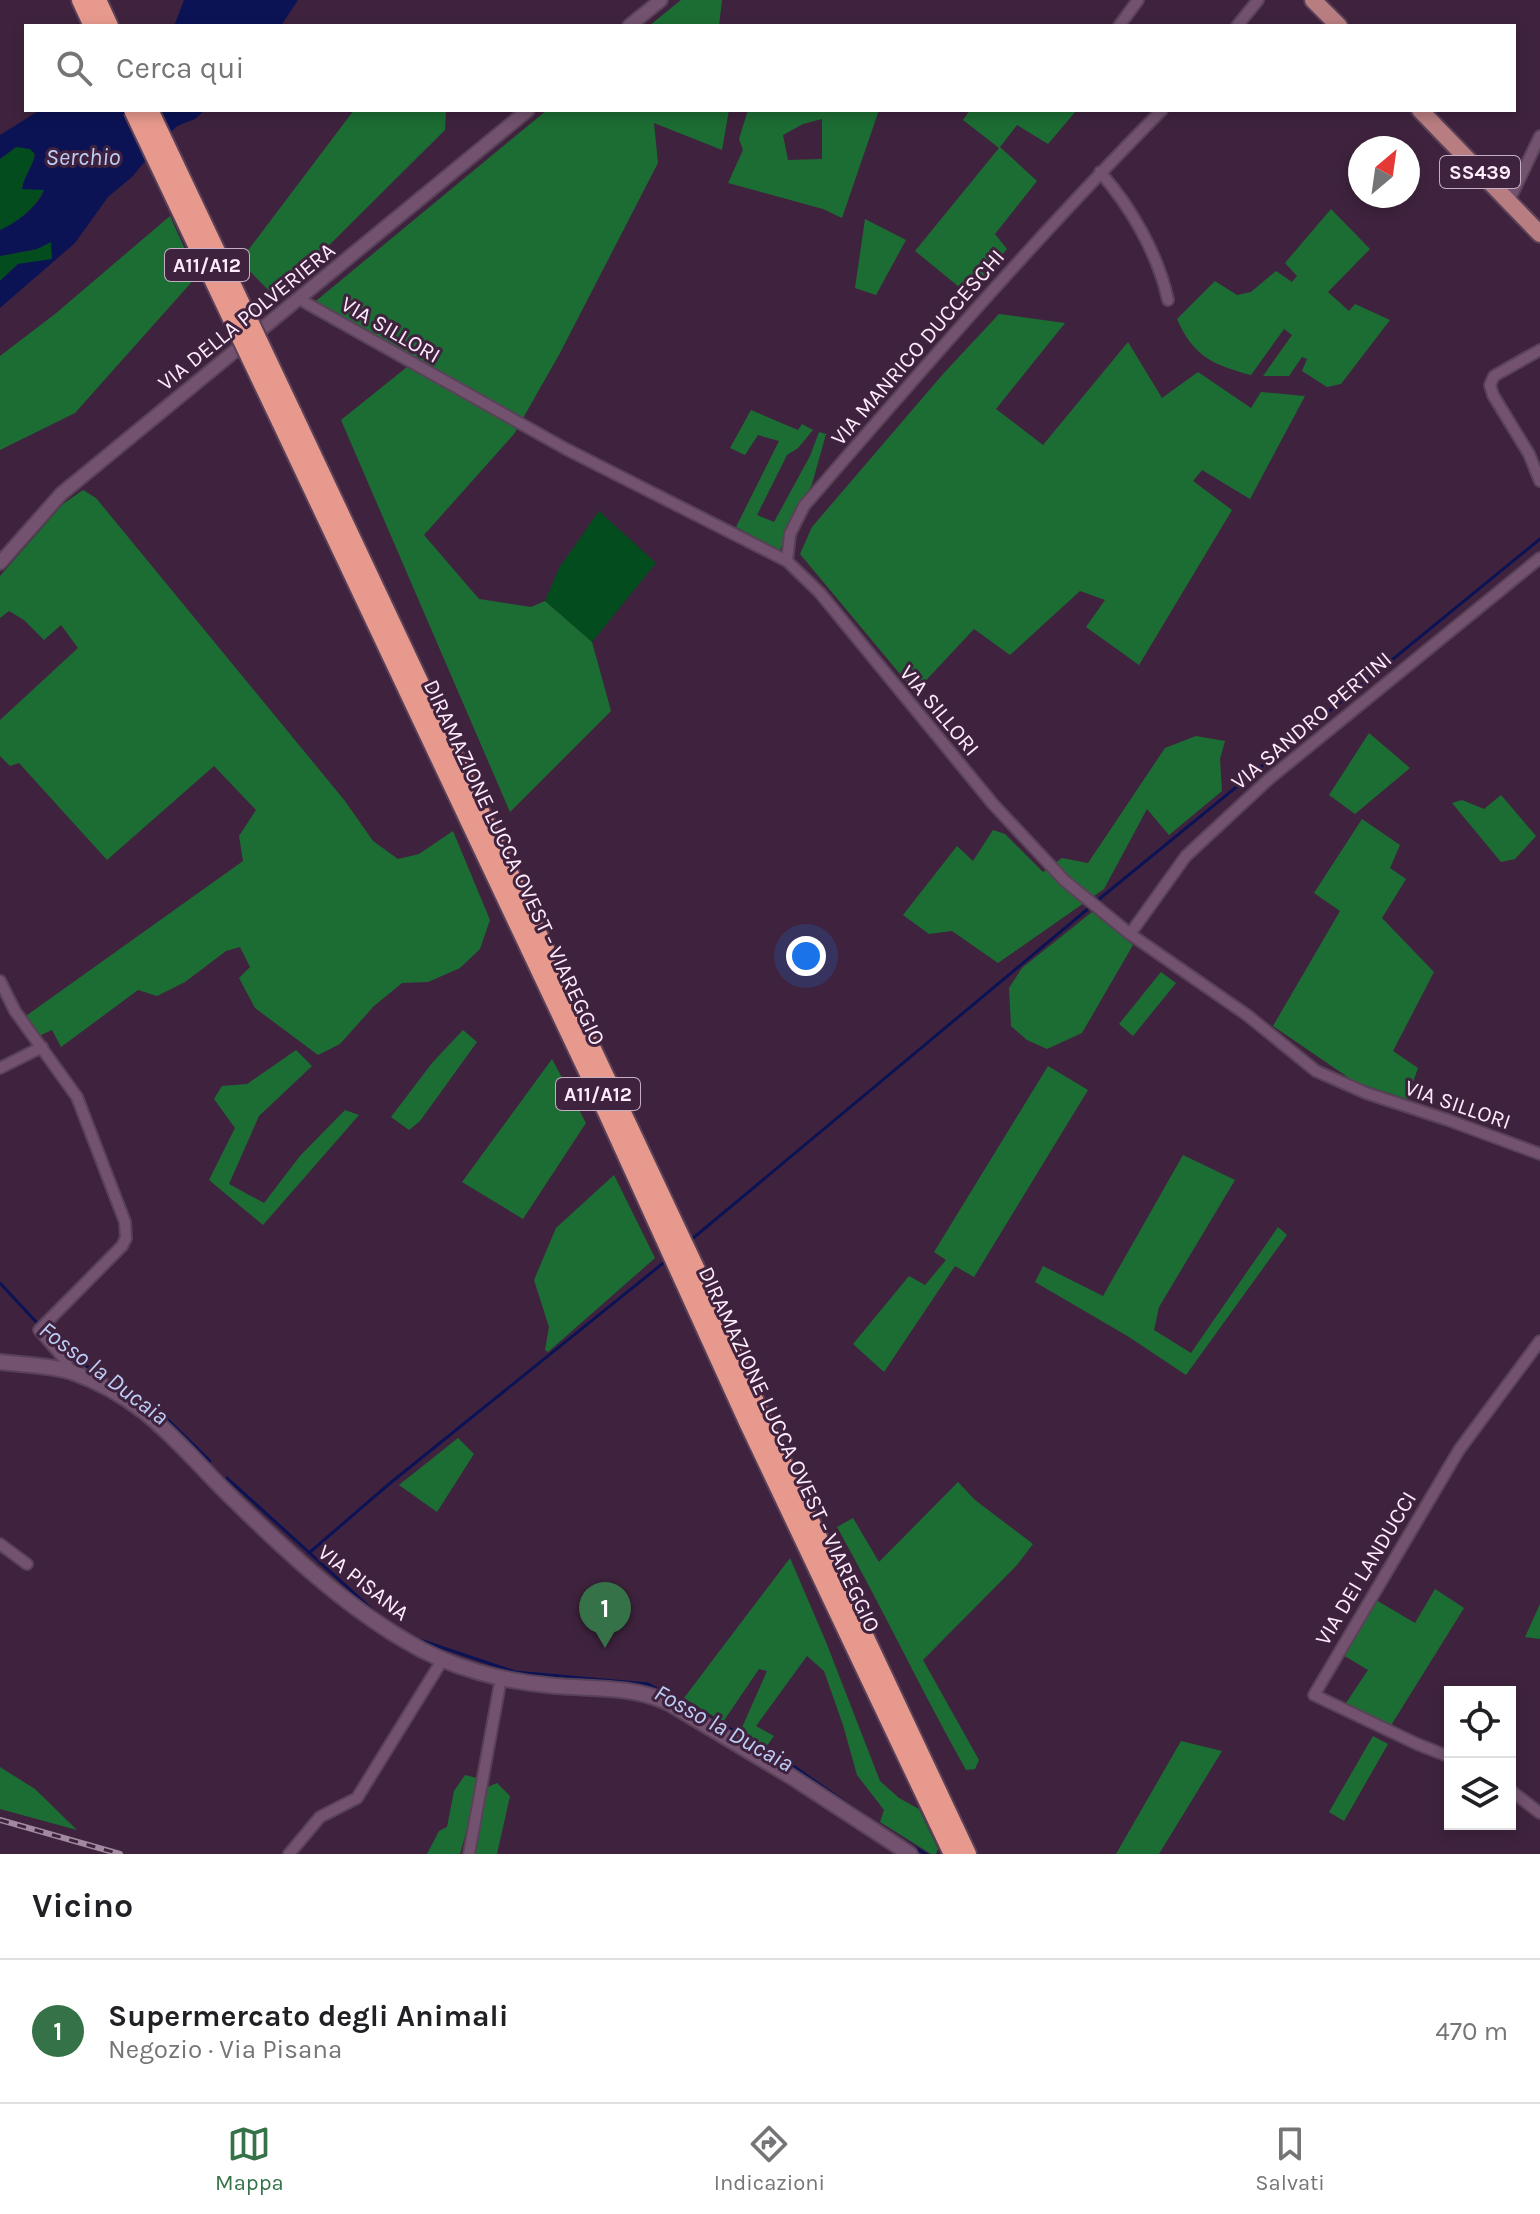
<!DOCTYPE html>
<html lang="it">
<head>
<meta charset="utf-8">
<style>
  body { margin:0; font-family:Karla,sans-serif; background:#f6f6f6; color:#202124 }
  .controls { position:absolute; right:24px; bottom:24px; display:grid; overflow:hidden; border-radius:0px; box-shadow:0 4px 12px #0003 }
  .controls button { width:72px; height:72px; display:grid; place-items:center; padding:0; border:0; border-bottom:2px solid #e0e0e0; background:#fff; color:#202124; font:40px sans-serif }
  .compass { position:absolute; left:1348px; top:136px; width:72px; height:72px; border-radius:50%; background:#fff; box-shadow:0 4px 12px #0003; rotate:29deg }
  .you { position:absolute; left:806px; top:956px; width:28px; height:28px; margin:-20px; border:6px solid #fff; border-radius:50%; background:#1a73e8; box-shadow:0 0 0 12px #1a73e833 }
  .badge { display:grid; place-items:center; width:52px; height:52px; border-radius:50%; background:#367248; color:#fff; font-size:26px; font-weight:700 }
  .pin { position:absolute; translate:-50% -66px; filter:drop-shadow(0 2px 4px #0008) }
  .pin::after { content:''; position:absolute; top:42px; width:28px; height:24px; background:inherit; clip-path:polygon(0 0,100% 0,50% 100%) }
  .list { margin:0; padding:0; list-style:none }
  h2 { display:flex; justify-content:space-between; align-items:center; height:104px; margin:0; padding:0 32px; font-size:34px }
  h2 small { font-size:26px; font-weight:400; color:#757577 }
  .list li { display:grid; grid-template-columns:52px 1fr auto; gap:24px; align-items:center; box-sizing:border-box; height:144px; padding:0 32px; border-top:2px solid #e0e0e0 }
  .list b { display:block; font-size:30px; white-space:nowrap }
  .list p { margin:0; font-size:26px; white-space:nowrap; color:#757577 }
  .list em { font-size:26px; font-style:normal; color:#757577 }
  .icon { flex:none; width:44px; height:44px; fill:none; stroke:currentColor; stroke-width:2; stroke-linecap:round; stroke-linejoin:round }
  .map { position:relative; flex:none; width:1540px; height:1854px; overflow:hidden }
  .search { position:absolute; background:#fff; box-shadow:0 4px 12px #0003; left:24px; right:24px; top:24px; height:88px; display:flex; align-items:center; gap:20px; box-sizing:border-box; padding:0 28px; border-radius:0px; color:#757577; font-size:30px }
  .sheet { height:248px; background:#fff }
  nav { display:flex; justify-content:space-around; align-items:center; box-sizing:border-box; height:112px; border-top:2px solid #e0e0e0; background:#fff; font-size:22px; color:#757577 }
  nav a { display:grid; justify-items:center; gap:4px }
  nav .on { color:#367248 }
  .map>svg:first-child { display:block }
</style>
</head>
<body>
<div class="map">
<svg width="1540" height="1854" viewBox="0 0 1540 1854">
  <rect width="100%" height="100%" fill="#3f233e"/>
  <!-- green -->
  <path fill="#024c1d" d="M 22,146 L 30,149 L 35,154 C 33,167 24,175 22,189 L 44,189 C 39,205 16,224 0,230 L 0,159 L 16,147 Z
    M 51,241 L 52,260 L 18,264 L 0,281 L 0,256 L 37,249 Z
    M 599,511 L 656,563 L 592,642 L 545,601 L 559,568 Z"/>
  <!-- forest -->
  <path fill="#1c6d34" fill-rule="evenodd" d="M 681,0 L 722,0 L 719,26 L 649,26 Z
    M 354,110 L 446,110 L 445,130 L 276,298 L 240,261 Z
    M 547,110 L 729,110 L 722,150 L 654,123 L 658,163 L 560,353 L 514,434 L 424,535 L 479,599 L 531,607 L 545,601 L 592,642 L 611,711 L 510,812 L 341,420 L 407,367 L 305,310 Z
    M 748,110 L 879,110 L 842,218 L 823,209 L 728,183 L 743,150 L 739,139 ZM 822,119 L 822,159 L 788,160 L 783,135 L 803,124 Z
    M 970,110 L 1077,110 L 1048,144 L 1017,125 L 1000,147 L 1037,181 L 995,234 L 1007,249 L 969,295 L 915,251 L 999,148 L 963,120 Z
    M 1331,209 L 1370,249 L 1328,292 L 1349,311 L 1355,304 L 1390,320 L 1341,384 L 1327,387 L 1302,371 L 1307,359 L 1302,357 L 1289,376 L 1263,376 L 1292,335 L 1284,329 L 1251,375 C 1213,365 1193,356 1177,319 L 1215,281 L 1237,295 L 1251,292 L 1276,271 L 1292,282 L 1297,276 L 1285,263 Z
    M 170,216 L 197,276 L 75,413 L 0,450 L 0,356 L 55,314 Z
    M 865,219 L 906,240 L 876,295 L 855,288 Z
    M 999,314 L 1065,323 L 996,409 L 1043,445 L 1128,342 L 1162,398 L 1198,372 L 1251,408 L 1261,392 L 1305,396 L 1250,499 L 1202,470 L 1193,481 L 1232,510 L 1139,665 L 1086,627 L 1105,600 L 1080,591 L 1010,655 L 974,629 L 915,692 L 800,554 L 812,527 L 943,374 Z
    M 751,410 L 798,430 L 802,424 L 813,430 L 798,448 L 787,455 L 757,515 L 774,522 L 810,456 L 819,432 L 826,434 L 812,484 L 780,550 L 736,527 L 779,441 L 758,435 L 745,455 L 730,448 Z
    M 83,490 L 96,498 L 345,801 L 373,841 L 398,859 L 419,854 L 453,831 L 490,920 L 480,949 L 460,968 L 428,982 L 402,983 L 374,1006 L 340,1044 L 318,1055 L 255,1008 L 239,978 L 250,967 L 240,947 L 226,951 L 185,982 L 157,996 L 138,990 L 61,1047 L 52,1030 L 37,1037 L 23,1018 L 243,861 L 239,836 L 256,810 L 214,766 L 107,860 L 19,763 L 10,766 L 0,756 L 0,720 L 78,648 L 61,625 L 44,640 L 24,620 L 9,611 L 0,618 L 0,576 L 63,504 Z
    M 1369,733 L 1410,768 L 1355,814 L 1329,795 Z
    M 1196,736 L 1225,741 L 1220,759 L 1222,791 L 1169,835 L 1147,809 L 1104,889 L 998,963 L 952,931 L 929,934 L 903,915 L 957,846 L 973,861 L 993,830 L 1005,834 L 1043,872 L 1062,858 L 1088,863 L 1165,748 Z
    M 1501,795 L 1536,836 L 1515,859 L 1501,862 L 1452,803 L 1462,800 L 1484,809 Z
    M 1362,819 L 1400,845 L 1390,868 L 1406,879 L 1382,918 L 1434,972 L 1393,1051 L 1418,1068 L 1407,1099 L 1355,1082 L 1273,1026 L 1340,911 L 1314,893 Z
    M 1092,912 L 1133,945 L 1082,1033 L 1047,1049 L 1027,1040 L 1011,1026 L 1009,988 L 1022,968 Z
    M 1161,972 L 1176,983 L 1133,1036 L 1119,1024 Z
    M 463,1030 L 477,1042 L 420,1121 L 409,1130 L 391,1117 L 432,1063 Z
    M 296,1050 L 312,1066 L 259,1116 L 229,1184 L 264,1203 L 300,1156 L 345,1110 L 359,1115 L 263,1225 L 209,1180 L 235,1128 L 214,1099 L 222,1086 L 247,1084 Z
    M 552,1059 L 586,1123 L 523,1219 L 462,1182 Z
    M 1048,1066 L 1088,1090 L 974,1277 L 955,1266 L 884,1372 L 853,1344 L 909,1276 L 925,1285 L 946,1260 L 934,1252 Z
    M 1183,1155 L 1235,1180 L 1159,1307 L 1154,1330 L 1191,1353 L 1278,1227 L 1287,1235 L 1186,1375 L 1129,1337 L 1035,1282 L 1043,1266 L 1103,1296 Z
    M 614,1175 L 655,1258 L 548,1352 L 545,1350 L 549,1327 L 534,1280 L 556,1228 Z
    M 458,1438 L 474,1454 L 437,1512 L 399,1485 Z
    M 958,1482 L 975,1500 L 1033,1544 L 1017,1565 L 923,1660 L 979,1760 L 975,1769 L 966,1770 C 921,1690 882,1607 837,1527 L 853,1518 L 879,1562 Z
    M 790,1558 L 826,1642 L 880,1781 L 899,1798 L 919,1809 L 938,1849 L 936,1854 L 931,1854 L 880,1822 L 884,1810 L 857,1775 L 843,1725 L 824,1671 L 807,1656 L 756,1726 L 774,1736 L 766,1747 L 740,1732 L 767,1671 L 759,1669 L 723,1722 L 684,1698 Z
    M 1435,1589 L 1464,1608 L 1390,1727 L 1344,1706 L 1368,1670 L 1343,1655 L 1376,1600 L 1415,1623 Z
    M 1540,1604 L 1540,1639 L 1525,1637 Z
    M 1373,1736 L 1388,1744 L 1344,1821 L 1329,1812 Z
    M 1181,1741 L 1222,1751 L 1159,1854 L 1116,1854 Z
    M 0,1767 L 35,1789 L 77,1830 L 0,1809 Z
    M 465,1775 L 477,1778 L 470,1819 L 460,1854 L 427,1854 L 439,1831 L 447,1827 L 454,1791 Z
    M 497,1783 L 510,1796 L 497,1854 L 474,1854 L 488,1787 Z"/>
  <!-- water -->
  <path fill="#0b1355" d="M 184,0 L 298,0 L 281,26 L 174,26 Z
    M 40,110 L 205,110 L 195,119 L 177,126 L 161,142 L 132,177 L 108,197 L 75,243 L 0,308 L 0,281 L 18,264 L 52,259 L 51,242 L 37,249 L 0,256 L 0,230 C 15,224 39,206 44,190 L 22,189 C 24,176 33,167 35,154 L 30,149 L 16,147 L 0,159 L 0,135 Z"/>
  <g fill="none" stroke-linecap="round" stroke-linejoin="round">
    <!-- stream -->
    <path stroke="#0b1355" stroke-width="3" d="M 1098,900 L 1540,539
      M 692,1239 L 1089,908
      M 0,1283 L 39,1325
      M 53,1339 L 83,1364 L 160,1412 L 210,1461
      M 227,1478 L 377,1614
      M 309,1553 L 389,1484 L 667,1260
      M 417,1639 L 515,1672 L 648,1684 L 773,1752 L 872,1821
      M 898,1838 L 926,1854"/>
    <defs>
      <path id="minor" d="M 1119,26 L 1138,0
        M 1237,26 L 1258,0
        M 1100,172 C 1131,207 1158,254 1168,300
        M 1509,201 L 1540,136
        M 299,299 L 566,449 L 787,561 L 820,593 L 993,804 L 1065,881 L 1130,934 L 1247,1015 L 1316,1071 L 1366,1093 L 1448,1120 L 1540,1154
        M 1540,350 L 1494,376 L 1490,385 L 1493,395 L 1529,454 L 1540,481
        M 787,561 L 790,534 L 804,506 C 921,371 1037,236 1162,110
        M 1130,934 L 1186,856 L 1269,779 L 1540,558
        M 0,981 L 15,1011 L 77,1097 L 125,1222 L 126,1238 L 122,1246 L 39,1330 L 66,1361 L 68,1371
        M 0,1068 L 42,1047
        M 0,1544 L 27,1564
        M 1450,1757 L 1417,1744 L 1314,1695 L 1459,1450 L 1540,1341
        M 1510,1790 L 1540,1813
        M 289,1854 L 320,1817 L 357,1798 L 443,1659
        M 469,1854 L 501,1678"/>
      <path id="tertiary" d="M 629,26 L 661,0
        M 0,563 L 61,494 L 528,110"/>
      <path id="secondary" d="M 0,1362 C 23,1365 50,1365 72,1372 C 145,1398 176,1442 228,1494 C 282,1547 341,1603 406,1641 C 450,1668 505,1682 556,1686 C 596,1689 633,1686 669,1703 L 792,1777 L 910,1854"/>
      <path id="primary" d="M 1313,0 L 1339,26
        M 1420,110 L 1540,234"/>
      <path id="motorway" d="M 81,0 L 93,26
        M 97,0 L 109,26
        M 292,412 L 697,1272 L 772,1440 L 967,1854
        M 280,420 L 607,1112 L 748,1422 L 953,1854"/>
    </defs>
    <!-- minor casing -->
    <use href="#minor" stroke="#594158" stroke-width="14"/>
    <!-- tertiary casing -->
    <use href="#tertiary" stroke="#594158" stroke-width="16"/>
    <!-- secondary casing -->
    <use href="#secondary" stroke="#594158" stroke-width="18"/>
    <!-- primary casing -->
    <use href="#primary" stroke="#594158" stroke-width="20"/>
    <!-- motorway casing -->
    <use href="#motorway" stroke="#594158" stroke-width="22"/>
    <!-- minor -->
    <use href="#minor" stroke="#72526f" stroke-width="10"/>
    <!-- tertiary -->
    <use href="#tertiary" stroke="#72526f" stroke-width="12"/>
    <!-- secondary -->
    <use href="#secondary" stroke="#72526f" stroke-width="14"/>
    <!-- primary -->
    <use href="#primary" stroke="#b87d81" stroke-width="16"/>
    <!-- motorway -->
    <use href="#motorway" stroke="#e7998d" stroke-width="18"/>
    <defs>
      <path id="rail" d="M 0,1820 L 120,1854"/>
    </defs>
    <!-- rail casing -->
    <use href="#rail" stroke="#a1899f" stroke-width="6"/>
    <!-- rail -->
    <use href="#rail" stroke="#3f233e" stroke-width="3" stroke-dasharray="9" stroke-linecap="butt"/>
    <defs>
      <path id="motorway-bridge" d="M 133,110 L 280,420
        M 149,110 L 292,412"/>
    </defs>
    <!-- motorway-bridge casing -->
    <use href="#motorway-bridge" stroke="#594158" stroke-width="22" stroke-linecap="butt"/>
    <!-- motorway-bridge -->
    <use href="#motorway-bridge" stroke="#e7998d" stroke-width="18"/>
  </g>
  <g text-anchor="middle" stroke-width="6" stroke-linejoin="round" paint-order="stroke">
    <!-- shield labels -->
    <g fill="#3f233e" stroke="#c5afc3" stroke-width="2">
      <rect x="1440" y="156" width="80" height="32" rx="6"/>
      <rect x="165" y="249" width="84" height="32" rx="6"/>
      <rect x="556" y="1078" width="84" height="32" rx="6"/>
    </g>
    <g font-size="20" font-weight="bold" fill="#feebfc">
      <text x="1480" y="179">SS439</text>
      <text x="207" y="272">A11/A12</text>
      <text x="598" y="1101">A11/A12</text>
    </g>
    <!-- street labels -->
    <g font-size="22" fill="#feebfc" stroke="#3f233e">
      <text transform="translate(246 316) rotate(-39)" y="8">VIA DELLA POLVERIERA</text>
      <text transform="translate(391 329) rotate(30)" y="8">VIA SILLORI</text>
      <text transform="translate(917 347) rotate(-49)" y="8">VIA MANRICO DUCCESCHI</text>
      <text transform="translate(940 710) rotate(50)" y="8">VIA SILLORI</text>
      <text transform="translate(1311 720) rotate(-40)" y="8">VIA SANDRO PERTINI</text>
      <text transform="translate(515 862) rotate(65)" y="8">DIRAMAZIONE LUCCA OVEST - VIAREGGIO</text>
      <text transform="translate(1458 1104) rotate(19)" y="8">VIA SILLORI</text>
      <text transform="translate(790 1449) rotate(65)" y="8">DIRAMAZIONE LUCCA OVEST - VIAREGGIO</text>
      <text transform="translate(1365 1568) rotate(-59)" y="8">VIA DEI LANDUCCI</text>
      <text transform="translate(364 1582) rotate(38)" y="8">VIA PISANA</text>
    </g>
    <!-- water labels -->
    <g font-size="24" font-style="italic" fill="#becdf6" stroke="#3f233e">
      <text x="83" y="165">Serchio</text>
      <text transform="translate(104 1373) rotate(37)" y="8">Fosso la Ducaia</text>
      <text transform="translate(724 1728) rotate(29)" y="8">Fosso la Ducaia</text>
    </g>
  </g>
</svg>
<div class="controls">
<button><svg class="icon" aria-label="locate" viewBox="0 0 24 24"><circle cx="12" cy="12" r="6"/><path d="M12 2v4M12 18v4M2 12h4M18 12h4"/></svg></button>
<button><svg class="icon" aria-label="layers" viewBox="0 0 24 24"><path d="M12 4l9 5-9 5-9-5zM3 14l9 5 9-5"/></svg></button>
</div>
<svg class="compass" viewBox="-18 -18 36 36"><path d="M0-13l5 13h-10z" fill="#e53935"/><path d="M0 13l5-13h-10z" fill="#757577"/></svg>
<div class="you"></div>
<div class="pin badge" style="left:605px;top:1648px">1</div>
<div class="search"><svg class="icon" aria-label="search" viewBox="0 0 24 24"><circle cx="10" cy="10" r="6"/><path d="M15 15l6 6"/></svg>Cerca qui</div>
</div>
<section class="sheet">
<h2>Vicino<small></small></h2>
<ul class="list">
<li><span class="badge">1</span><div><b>Supermercato degli Animali</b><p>Negozio · Via Pisana</p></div><em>470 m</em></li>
</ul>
</section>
<nav>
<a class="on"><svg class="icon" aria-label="map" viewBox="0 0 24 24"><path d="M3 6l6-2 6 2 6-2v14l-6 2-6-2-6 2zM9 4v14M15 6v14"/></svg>Mappa</a>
<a><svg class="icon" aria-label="directions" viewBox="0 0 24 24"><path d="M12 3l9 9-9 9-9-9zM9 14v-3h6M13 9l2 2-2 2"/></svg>Indicazioni</a>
<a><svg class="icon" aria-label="saved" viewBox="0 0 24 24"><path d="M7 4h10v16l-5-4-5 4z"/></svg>Salvati</a>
</nav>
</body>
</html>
